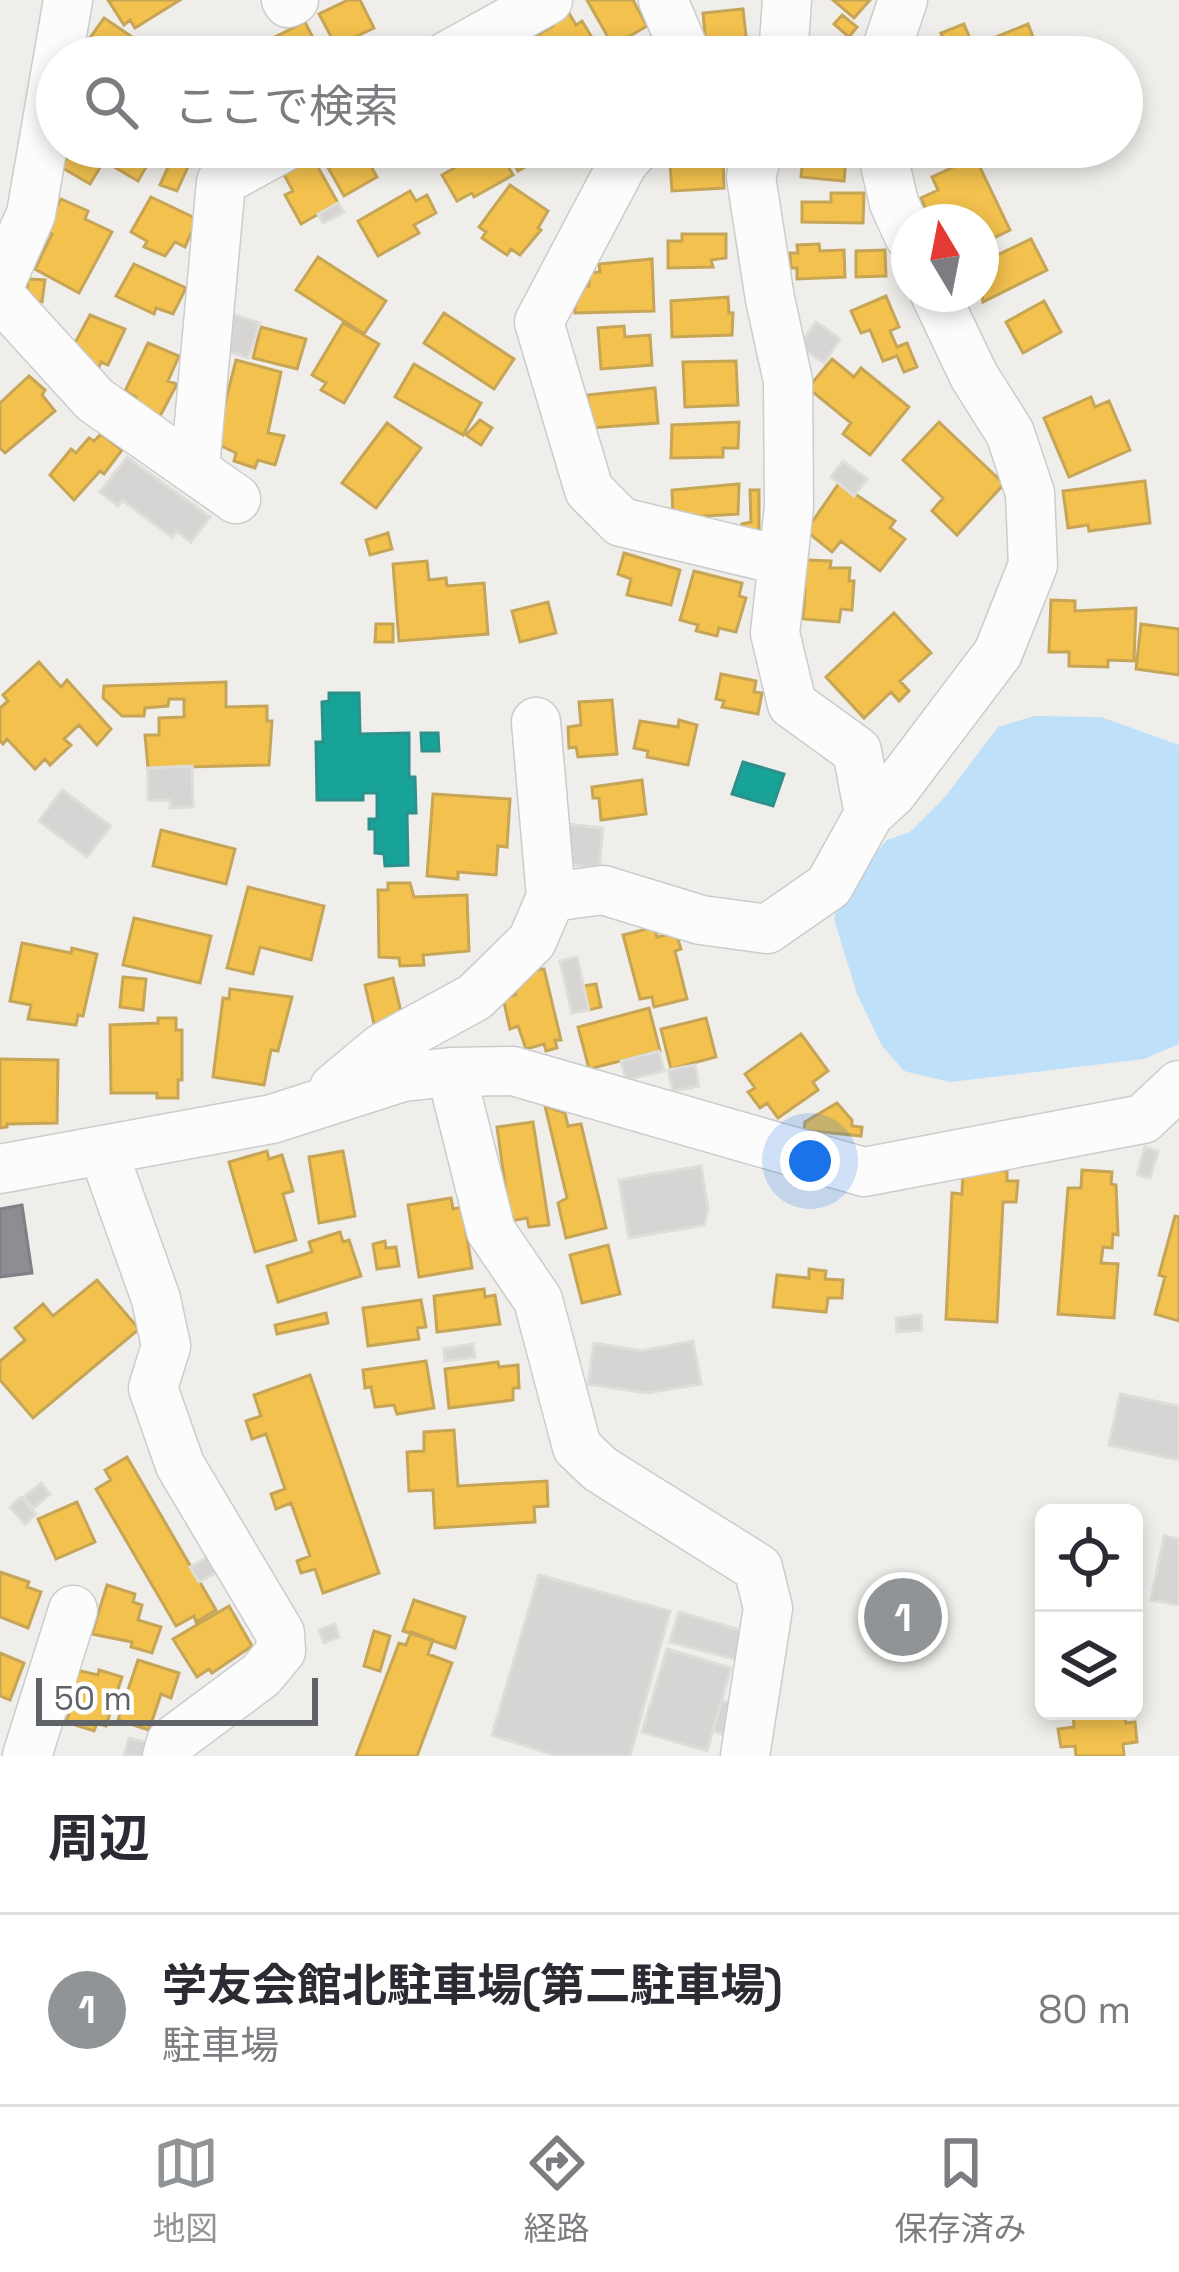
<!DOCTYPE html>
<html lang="ja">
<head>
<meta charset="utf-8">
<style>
  body { margin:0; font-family:"Space Grotesk","Noto Sans JP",sans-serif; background:#f7f7f7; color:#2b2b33 }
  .controls { position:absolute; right:36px; bottom:36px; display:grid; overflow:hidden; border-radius:18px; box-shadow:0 6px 18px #0003 }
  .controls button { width:108px; height:108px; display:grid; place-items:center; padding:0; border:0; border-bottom:3px solid #e1e1e2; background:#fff; color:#2b2b33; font:60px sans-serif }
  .compass { position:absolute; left:891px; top:204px; width:108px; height:108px; border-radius:50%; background:#fff; box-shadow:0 6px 18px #0003; rotate:350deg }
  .scale { position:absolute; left:36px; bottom:30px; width:282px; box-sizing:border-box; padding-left:12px; border:6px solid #5f6368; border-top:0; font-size:33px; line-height:42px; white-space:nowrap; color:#5f6368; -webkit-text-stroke:9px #fff; paint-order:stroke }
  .you { position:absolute; left:810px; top:1161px; width:42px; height:42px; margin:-30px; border:9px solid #fff; border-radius:50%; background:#1a73e8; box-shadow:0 0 0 18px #1a73e833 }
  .badge { display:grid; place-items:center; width:78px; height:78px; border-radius:50%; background:#919496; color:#fff; font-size:39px; font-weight:700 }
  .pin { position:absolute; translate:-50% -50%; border:6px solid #fff; box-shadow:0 3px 12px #0006 }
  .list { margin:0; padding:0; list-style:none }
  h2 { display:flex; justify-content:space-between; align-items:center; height:156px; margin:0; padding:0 48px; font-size:51px }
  h2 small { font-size:39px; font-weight:400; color:#7c7c81 }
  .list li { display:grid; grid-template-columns:78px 1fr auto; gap:36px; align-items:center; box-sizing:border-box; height:192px; padding:0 48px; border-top:3px solid #e1e1e2 }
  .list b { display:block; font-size:45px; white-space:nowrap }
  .list p { margin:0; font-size:39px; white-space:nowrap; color:#7c7c81 }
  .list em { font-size:39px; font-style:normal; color:#7c7c81 }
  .icon { flex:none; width:66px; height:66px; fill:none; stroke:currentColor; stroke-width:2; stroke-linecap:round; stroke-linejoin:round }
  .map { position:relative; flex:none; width:1179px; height:1756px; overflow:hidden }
  .search { position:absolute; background:#fff; box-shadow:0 6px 18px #0003; left:36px; right:36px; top:36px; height:132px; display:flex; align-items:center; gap:30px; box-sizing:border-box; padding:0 42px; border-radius:66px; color:#7c7c81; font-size:45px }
  .sheet { height:348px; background:#fff }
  nav { display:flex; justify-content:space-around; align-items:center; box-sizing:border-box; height:168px; border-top:3px solid #e1e1e2; background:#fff; font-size:33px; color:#7c7c81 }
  nav a { display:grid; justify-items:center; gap:6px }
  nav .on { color:#919496 }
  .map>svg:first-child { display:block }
</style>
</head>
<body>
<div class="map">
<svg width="1179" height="1756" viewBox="0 0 1179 1756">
  <rect width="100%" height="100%" fill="#efeeea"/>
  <!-- water -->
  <path fill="#bfe0f9" d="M 1034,716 L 1101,717 L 1179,745 L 1179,1044 L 1144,1059 L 950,1082 L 904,1071 L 882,1046 L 857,994 L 834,919 L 841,895 L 887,840 L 910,832 L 945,797 L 998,727 Z"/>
  <!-- homes -->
  <path fill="#f2c14e" stroke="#c6a556" stroke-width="3" d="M 108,0 L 180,0 L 135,28 L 130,20 L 124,25 Z
    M 348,0 L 360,0 L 374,28 L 336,46 L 319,14 Z
    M 587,0 L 633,0 L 647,26 L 613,46 Z
    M 833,0 L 870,0 L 854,18 Z
    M 563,3 L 576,25 L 582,21 L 599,49 L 586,57 L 532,57 L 524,43 L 553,26 L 545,13 Z
    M 743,9 L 747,45 L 741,46 L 742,53 L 707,57 L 703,13 Z
    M 842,15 L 857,27 L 849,37 L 834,24 Z
    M 104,18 L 162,57 L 105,57 L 109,52 L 90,38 Z
    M 305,22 L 322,56 L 273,57 L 265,42 Z
    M 964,24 L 975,51 L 950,57 L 941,33 Z
    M 1028,24 L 1041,57 L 995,57 L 988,40 Z
    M 801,41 L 856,52 L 855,57 L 797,57 Z
    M 246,42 L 254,57 L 219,57 L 219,56 Z
    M 73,147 L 155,147 L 157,148 L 138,181 L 104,161 L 90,184 L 61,167 Z
    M 177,147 L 197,147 L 177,191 L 160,185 Z
    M 336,147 L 360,147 L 377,177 L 344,196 L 321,155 Z
    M 491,147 L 497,147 L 513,175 L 474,197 L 472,193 L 457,201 L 442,175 Z
    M 504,147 L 560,147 L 518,171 Z
    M 804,147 L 847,147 L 844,181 L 801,177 Z
    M 310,153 L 338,203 L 301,224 L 285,195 L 293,191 L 281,169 Z
    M 975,157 L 1010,230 L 981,244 L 981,222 L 953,222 L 949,213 L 931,221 L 921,198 L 938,190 L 932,177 Z
    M 723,159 L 724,188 L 672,191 L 670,163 Z
    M 510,185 L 548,211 L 538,228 L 541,230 L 520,255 L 511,249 L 507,255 L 482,238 L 486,232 L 479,227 Z
    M 410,191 L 416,201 L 427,195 L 436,213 L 414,225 L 419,233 L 378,256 L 358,221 Z
    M 831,193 L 864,193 L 863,223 L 802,222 L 802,202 L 831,202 Z
    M 151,197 L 197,219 L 185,247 L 175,242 L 165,256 L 144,247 L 147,241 L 131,232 Z
    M 61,199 L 88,211 L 85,219 L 112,232 L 79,293 L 35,269 L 52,234 L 44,230 Z
    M 682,234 L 726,234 L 726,258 L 711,260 L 713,267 L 668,268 L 668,241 L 682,241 Z
    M 1031,239 L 1047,270 L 983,302 L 981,287 L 989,283 L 984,272 L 997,266 L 993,257 Z
    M 819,244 L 820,251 L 844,250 L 845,277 L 797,279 L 797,268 L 791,268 L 790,253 L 798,253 L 797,245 Z
    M 885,250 L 886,276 L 856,277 L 856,251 Z
    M 318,257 L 386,301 L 364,334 L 296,290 Z
    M 652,259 L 654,311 L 575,313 L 575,287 L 589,286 L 589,273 L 600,272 L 599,264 Z
    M 134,264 L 186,288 L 173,314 L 156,308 L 154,314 L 116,296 Z
    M 28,279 L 45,280 L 42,302 L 26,301 Z
    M 886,296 L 899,327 L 890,331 L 897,347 L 907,343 L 917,367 L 904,372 L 897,356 L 883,361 L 870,330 L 861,333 L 851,311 Z
    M 728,297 L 729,313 L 733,313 L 732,335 L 672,337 L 671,301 Z
    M 1044,301 L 1061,332 L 1023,353 L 1006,322 Z
    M 444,313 L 514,359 L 494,389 L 424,343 Z
    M 90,315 L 125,329 L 108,365 L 101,362 L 98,370 L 68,356 Z
    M 343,323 L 379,344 L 344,403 L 321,390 L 326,383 L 312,375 Z
    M 624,326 L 625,337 L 650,335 L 652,365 L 601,369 L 598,328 Z
    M 261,327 L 306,339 L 297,369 L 253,358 Z
    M 148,343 L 179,356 L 168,381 L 177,384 L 159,418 L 131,405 L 136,397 L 125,391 Z
    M 832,359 L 854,377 L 861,368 L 909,407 L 870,455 L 843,434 L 851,423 L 808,388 Z
    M 236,360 L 281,372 L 268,433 L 284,436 L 275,465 L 258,460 L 255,468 L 234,461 L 236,453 L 215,443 Z
    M 736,361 L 738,405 L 685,407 L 683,362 Z
    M 414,364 L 481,403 L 463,435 L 395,397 Z
    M 29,376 L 45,390 L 42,395 L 55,411 L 5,453 L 0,448 L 0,403 Z
    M 655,388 L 658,423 L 590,428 L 587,395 Z
    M 1091,397 L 1095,407 L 1109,401 L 1130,450 L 1069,477 L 1044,418 Z
    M 480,420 L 492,428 L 481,445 L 466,435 Z
    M 739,422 L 738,448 L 723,448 L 723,457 L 671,458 L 672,425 Z
    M 939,422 L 1004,484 L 957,535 L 932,511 L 943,498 L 903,460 Z
    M 387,423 L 421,448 L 376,508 L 342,483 Z
    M 101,434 L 122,450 L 104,474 L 100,471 L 74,500 L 50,475 L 71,449 L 76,453 L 89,438 L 94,441 Z
    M 1145,481 L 1150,523 L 1089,531 L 1088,525 L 1068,528 L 1063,491 Z
    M 839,483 L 895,521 L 890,528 L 905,539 L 880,571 L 841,541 L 832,552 L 806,531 Z
    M 739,484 L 738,514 L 673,518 L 672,490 Z
    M 750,490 L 759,490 L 759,531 L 743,532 L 742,524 L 751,522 Z
    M 388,533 L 392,549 L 370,555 L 366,540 Z
    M 624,553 L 680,570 L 671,605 L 627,595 L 631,579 L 618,574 Z
    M 807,560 L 831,561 L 830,568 L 850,568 L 849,581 L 854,581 L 852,610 L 841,609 L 839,622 L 803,619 L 805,589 L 799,586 L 800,569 L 806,569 Z
    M 427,561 L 429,580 L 446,578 L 447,586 L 484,583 L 488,634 L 399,641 L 393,564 Z
    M 694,571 L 742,583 L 739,596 L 746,598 L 736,632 L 719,628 L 717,636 L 696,631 L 698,625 L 680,620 Z
    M 1051,600 L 1075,601 L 1075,611 L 1136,608 L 1134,661 L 1108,660 L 1108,667 L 1069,666 L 1069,652 L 1049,652 Z
    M 548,602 L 556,633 L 520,642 L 512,611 Z
    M 894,613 L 931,653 L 900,681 L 909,691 L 899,701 L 891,692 L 864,718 L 826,677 Z
    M 376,624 L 393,624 L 393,642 L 375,642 Z
    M 1141,624 L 1179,629 L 1179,675 L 1136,669 Z
    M 39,662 L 61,687 L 67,680 L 111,729 L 97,745 L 79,725 L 64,739 L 71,745 L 50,765 L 45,759 L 35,769 L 7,739 L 3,744 L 0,741 L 0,708 L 8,701 L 3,695 Z
    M 721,674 L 756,681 L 754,692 L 762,693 L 758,714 L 722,707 L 724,701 L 716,699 Z
    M 226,682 L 226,707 L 267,706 L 267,721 L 272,721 L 269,765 L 148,768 L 145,735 L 159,735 L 159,718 L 184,717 L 184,699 L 169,699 L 168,706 L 145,708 L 144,716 L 122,716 L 103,698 L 104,686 Z
    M 612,700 L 617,754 L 578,757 L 576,747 L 569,748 L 568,727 L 581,725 L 579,702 Z
    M 679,720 L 697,725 L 688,765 L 647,757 L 648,751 L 634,748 L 640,721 L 678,727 Z
    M 642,780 L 646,814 L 601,820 L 599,798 L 593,798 L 592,787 Z
    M 433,794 L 510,799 L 507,847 L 498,846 L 496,875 L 458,872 L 458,879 L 427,876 Z
    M 161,830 L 235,849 L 226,884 L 153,866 Z
    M 388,883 L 410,883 L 414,897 L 467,895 L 469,951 L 423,955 L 424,965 L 400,966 L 399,958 L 379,957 L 378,890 L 388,890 Z
    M 248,887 L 324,906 L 311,960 L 260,947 L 253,974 L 227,968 Z
    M 134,918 L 211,936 L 200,983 L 123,965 Z
    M 654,927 L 657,937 L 676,933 L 681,949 L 675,951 L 687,999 L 654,1007 L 652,997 L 640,999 L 623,935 Z
    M 22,943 L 71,953 L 72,948 L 97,954 L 83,1016 L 78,1015 L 76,1025 L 28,1019 L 31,1005 L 10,1001 Z
    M 544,969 L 561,1040 L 555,1040 L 557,1048 L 546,1051 L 544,1044 L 526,1049 L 518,1026 L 510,1029 L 503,998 L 516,995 L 513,984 L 526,981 L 525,971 Z
    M 123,977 L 146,979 L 143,1010 L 120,1007 Z
    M 393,978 L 403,1020 L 375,1028 L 365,985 Z
    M 596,984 L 601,1007 L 589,1010 L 583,986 Z
    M 230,989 L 292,997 L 278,1051 L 271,1050 L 264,1085 L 213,1077 L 223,998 L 229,999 Z
    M 649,1008 L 660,1051 L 589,1069 L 578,1027 Z
    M 158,1018 L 176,1018 L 176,1030 L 182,1030 L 182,1080 L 178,1080 L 178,1098 L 157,1098 L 157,1093 L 111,1093 L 110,1025 L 158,1023 Z
    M 706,1018 L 716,1057 L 671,1069 L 661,1029 Z
    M 801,1034 L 828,1071 L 813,1082 L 818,1090 L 778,1118 L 767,1103 L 760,1108 L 748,1092 L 755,1088 L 745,1074 Z
    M 0,1059 L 58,1060 L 57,1123 L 7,1124 L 7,1127 L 0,1128 Z
    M 837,1103 L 852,1120 L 852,1126 L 862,1127 L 861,1136 L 804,1130 L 805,1122 Z
    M 545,1106 L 565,1113 L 568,1126 L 581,1124 L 606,1228 L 566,1238 L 558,1203 L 567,1198 Z
    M 533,1122 L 549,1225 L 529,1227 L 527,1218 L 510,1221 L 497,1127 Z
    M 267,1151 L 269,1159 L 282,1155 L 293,1191 L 283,1194 L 296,1240 L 255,1252 L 229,1162 Z
    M 343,1151 L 355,1216 L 319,1223 L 309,1157 Z
    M 963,1169 L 1007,1171 L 1007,1181 L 1018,1181 L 1016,1202 L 1003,1202 L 997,1322 L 946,1319 L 952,1193 L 962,1194 Z
    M 1082,1170 L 1112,1172 L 1111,1184 L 1116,1185 L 1118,1235 L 1113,1234 L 1112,1248 L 1103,1247 L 1101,1263 L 1118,1264 L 1114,1318 L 1058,1314 L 1068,1188 L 1081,1188 Z
    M 451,1198 L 453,1209 L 462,1207 L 472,1268 L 419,1277 L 408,1205 Z
    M 1175,1216 L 1179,1217 L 1179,1321 L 1155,1314 L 1165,1277 L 1159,1275 Z
    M 340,1232 L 343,1242 L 349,1240 L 361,1276 L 278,1302 L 267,1266 L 312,1252 L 309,1242 Z
    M 385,1241 L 386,1248 L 396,1247 L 399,1266 L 377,1269 L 373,1244 Z
    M 608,1245 L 620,1294 L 582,1303 L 570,1255 Z
    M 809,1269 L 826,1271 L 825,1279 L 843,1280 L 842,1298 L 828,1298 L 826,1312 L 773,1307 L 777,1275 L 809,1278 Z
    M 97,1280 L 139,1329 L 33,1418 L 0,1380 L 0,1361 L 25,1340 L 15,1328 L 43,1304 L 53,1316 Z
    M 484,1289 L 485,1297 L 495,1295 L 500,1324 L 437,1332 L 434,1296 Z
    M 421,1300 L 426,1327 L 417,1328 L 419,1339 L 368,1346 L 363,1308 Z
    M 326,1313 L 328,1323 L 277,1334 L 275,1325 Z
    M 426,1361 L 434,1408 L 397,1414 L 394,1405 L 375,1407 L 371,1387 L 365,1388 L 363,1370 Z
    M 498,1362 L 499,1367 L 518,1365 L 519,1388 L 513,1388 L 513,1400 L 449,1408 L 445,1369 Z
    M 310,1375 L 379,1573 L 323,1593 L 315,1569 L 301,1573 L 297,1561 L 310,1556 L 291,1503 L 276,1509 L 271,1494 L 285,1489 L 266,1434 L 252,1439 L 246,1421 L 261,1416 L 254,1395 Z
    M 454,1430 L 458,1486 L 547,1481 L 548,1506 L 534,1507 L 535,1522 L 435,1528 L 433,1490 L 409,1491 L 407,1452 L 424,1451 L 424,1432 Z
    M 127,1457 L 216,1610 L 196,1622 L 194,1616 L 176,1626 L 96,1489 L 111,1480 L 105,1470 Z
    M 77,1502 L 95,1542 L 56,1559 L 38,1519 Z
    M 0,1572 L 29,1582 L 27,1587 L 41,1592 L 28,1628 L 0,1617 Z
    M 107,1585 L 135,1594 L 133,1602 L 142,1605 L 138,1620 L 161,1627 L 152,1653 L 131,1647 L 132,1642 L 92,1634 Z
    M 414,1600 L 465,1617 L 455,1648 L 403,1631 Z
    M 229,1606 L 252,1646 L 212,1673 L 209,1669 L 197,1677 L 173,1639 Z
    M 374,1631 L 390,1636 L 380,1671 L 364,1666 Z
    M 411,1632 L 433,1640 L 428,1654 L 452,1663 L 417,1756 L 356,1756 L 399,1643 L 406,1645 Z
    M 0,1653 L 24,1663 L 10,1700 L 0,1696 Z
    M 138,1660 L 179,1673 L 171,1698 L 161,1694 L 149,1730 L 118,1720 Z
    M 72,1669 L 98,1675 L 99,1670 L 122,1677 L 106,1726 L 97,1723 L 94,1731 L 66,1722 L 74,1700 L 63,1696 Z
    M 1073,1711 L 1124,1711 L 1126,1723 L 1135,1722 L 1137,1742 L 1123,1744 L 1124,1756 L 1076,1756 L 1075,1746 L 1061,1747 L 1058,1729 L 1074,1727 Z"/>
  <!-- public -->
  <path fill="#17a398" stroke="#2d908a" stroke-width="3" d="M 329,693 L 359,693 L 360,734 L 409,733 L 409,777 L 415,777 L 416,813 L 407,813 L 408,865 L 385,866 L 384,854 L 375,853 L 375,829 L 369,829 L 369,819 L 377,819 L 377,793 L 363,793 L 363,800 L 317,800 L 316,742 L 323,742 L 322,702 L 329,701 Z
    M 421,733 L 438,733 L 439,751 L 422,751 Z
    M 743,762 L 784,774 L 773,806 L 732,794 Z"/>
  <!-- industry -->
  <path fill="#8d8d92" stroke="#7f8085" stroke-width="3" d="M 22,1205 L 32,1273 L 0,1277 L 0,1209 Z"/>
  <!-- building -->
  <path fill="#d6d5d3" stroke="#deddd9" stroke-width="3" d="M 338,203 L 344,212 L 323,223 L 318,214 Z
    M 229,313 L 260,323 L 248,358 L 219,348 Z
    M 816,322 L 840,339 L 824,363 L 799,346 Z
    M 127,457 L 210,517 L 191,542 L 176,531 L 172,537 L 122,500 L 118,506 L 100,492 Z
    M 843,461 L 867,479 L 854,496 L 831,477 Z
    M 192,766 L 193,807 L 170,808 L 170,800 L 148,800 L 148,768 Z
    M 62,790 L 111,826 L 87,857 L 39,821 Z
    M 569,824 L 603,828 L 599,868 L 564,864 Z
    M 577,957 L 589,1010 L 572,1013 L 560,961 Z
    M 659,1051 L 664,1071 L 626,1080 L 621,1061 Z
    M 695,1065 L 699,1086 L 673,1091 L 668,1070 Z
    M 1145,1147 L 1158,1151 L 1150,1178 L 1137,1175 Z
    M 701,1166 L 708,1210 L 704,1225 L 629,1238 L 619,1180 Z
    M 921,1315 L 922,1330 L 897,1332 L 896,1318 Z
    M 693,1341 L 701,1384 L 646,1393 L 588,1384 L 594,1343 L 641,1351 Z
    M 473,1344 L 475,1357 L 445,1361 L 444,1349 Z
    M 1120,1394 L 1179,1406 L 1179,1460 L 1109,1445 Z
    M 41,1483 L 50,1494 L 34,1508 L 24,1497 Z
    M 21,1497 L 36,1514 L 25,1524 L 10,1507 Z
    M 1164,1536 L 1179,1539 L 1179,1605 L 1151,1600 Z
    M 210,1556 L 219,1571 L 199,1582 L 190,1567 Z
    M 539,1575 L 670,1611 L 630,1756 L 557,1756 L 492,1735 Z
    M 679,1612 L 757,1635 L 748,1663 L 670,1642 Z
    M 335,1624 L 339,1637 L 324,1643 L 319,1630 Z
    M 667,1649 L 731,1668 L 707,1751 L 642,1732 Z
    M 722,1701 L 741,1706 L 732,1737 L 713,1731 Z
    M 129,1738 L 148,1743 L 145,1756 L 124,1756 Z"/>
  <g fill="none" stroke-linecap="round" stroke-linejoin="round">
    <defs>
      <path id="minor" d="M 286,0 L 288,3 L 294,0
        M 663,0 L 687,57
        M 445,57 L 548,0
        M 783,57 L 787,0
        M 884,57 L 903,0
        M 637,147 L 623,163 L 539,322 L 589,490 L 621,522 L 783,561
        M 881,147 L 894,203 L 909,236
        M 0,284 L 31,214 L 68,0
        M 0,296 L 95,400 L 236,499
        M 195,467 L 221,182 L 284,147
        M 869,814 L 892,793 L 998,653 L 1033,565 L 1030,493 L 1010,433 L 974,376 L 935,294
        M 551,897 L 603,890 L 701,920 L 767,929 L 829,886 L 869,814 L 857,751 L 792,704 L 775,633 L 789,507 L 788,381 L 770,299 L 751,177 L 759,147
        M 451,1072 L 491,1231 L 538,1300 L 577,1447 L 600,1469 L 758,1568 L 768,1608 L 745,1756
        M 334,1088 L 382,1048 L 475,997 L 532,941 L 551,897 L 536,722
        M 103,1151 L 156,1299 L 166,1346 L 153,1388 L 180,1465 L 280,1633 L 281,1651 L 261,1675 L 171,1742 L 167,1756
        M 0,1169 L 272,1119 L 403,1077 L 451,1072 L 513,1071 L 864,1172 L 1143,1119 L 1179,1085
        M 27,1756 L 73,1610"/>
    </defs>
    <!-- minor casing -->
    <use href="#minor" stroke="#cbcccc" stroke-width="51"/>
    <!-- minor -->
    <use href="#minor" stroke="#fdfcfc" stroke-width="48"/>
  </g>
</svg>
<div class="controls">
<button><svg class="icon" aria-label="locate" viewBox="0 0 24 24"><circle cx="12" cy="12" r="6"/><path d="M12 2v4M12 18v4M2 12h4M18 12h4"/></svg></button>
<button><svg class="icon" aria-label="layers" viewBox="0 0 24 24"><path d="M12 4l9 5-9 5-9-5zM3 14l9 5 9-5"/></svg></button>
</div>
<svg class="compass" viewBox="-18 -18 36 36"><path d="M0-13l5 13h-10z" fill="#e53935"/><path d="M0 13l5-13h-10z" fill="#7c7c81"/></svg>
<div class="scale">50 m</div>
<div class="you"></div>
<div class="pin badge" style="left:903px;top:1617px">1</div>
<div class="search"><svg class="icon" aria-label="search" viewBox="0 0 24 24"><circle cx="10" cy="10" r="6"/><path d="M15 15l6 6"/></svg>ここで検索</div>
</div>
<section class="sheet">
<h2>周辺<small></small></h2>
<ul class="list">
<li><span class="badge">1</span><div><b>学友会館北駐車場(第二駐車場)</b><p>駐車場</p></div><em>80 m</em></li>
</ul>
</section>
<nav>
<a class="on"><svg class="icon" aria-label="map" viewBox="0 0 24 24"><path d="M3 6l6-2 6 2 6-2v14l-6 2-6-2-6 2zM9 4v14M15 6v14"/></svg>地図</a>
<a><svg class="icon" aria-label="directions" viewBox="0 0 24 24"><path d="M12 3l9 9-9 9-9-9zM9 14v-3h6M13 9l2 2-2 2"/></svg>経路</a>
<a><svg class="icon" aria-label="saved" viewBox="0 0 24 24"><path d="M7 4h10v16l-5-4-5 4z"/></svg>保存済み</a>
</nav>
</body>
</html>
